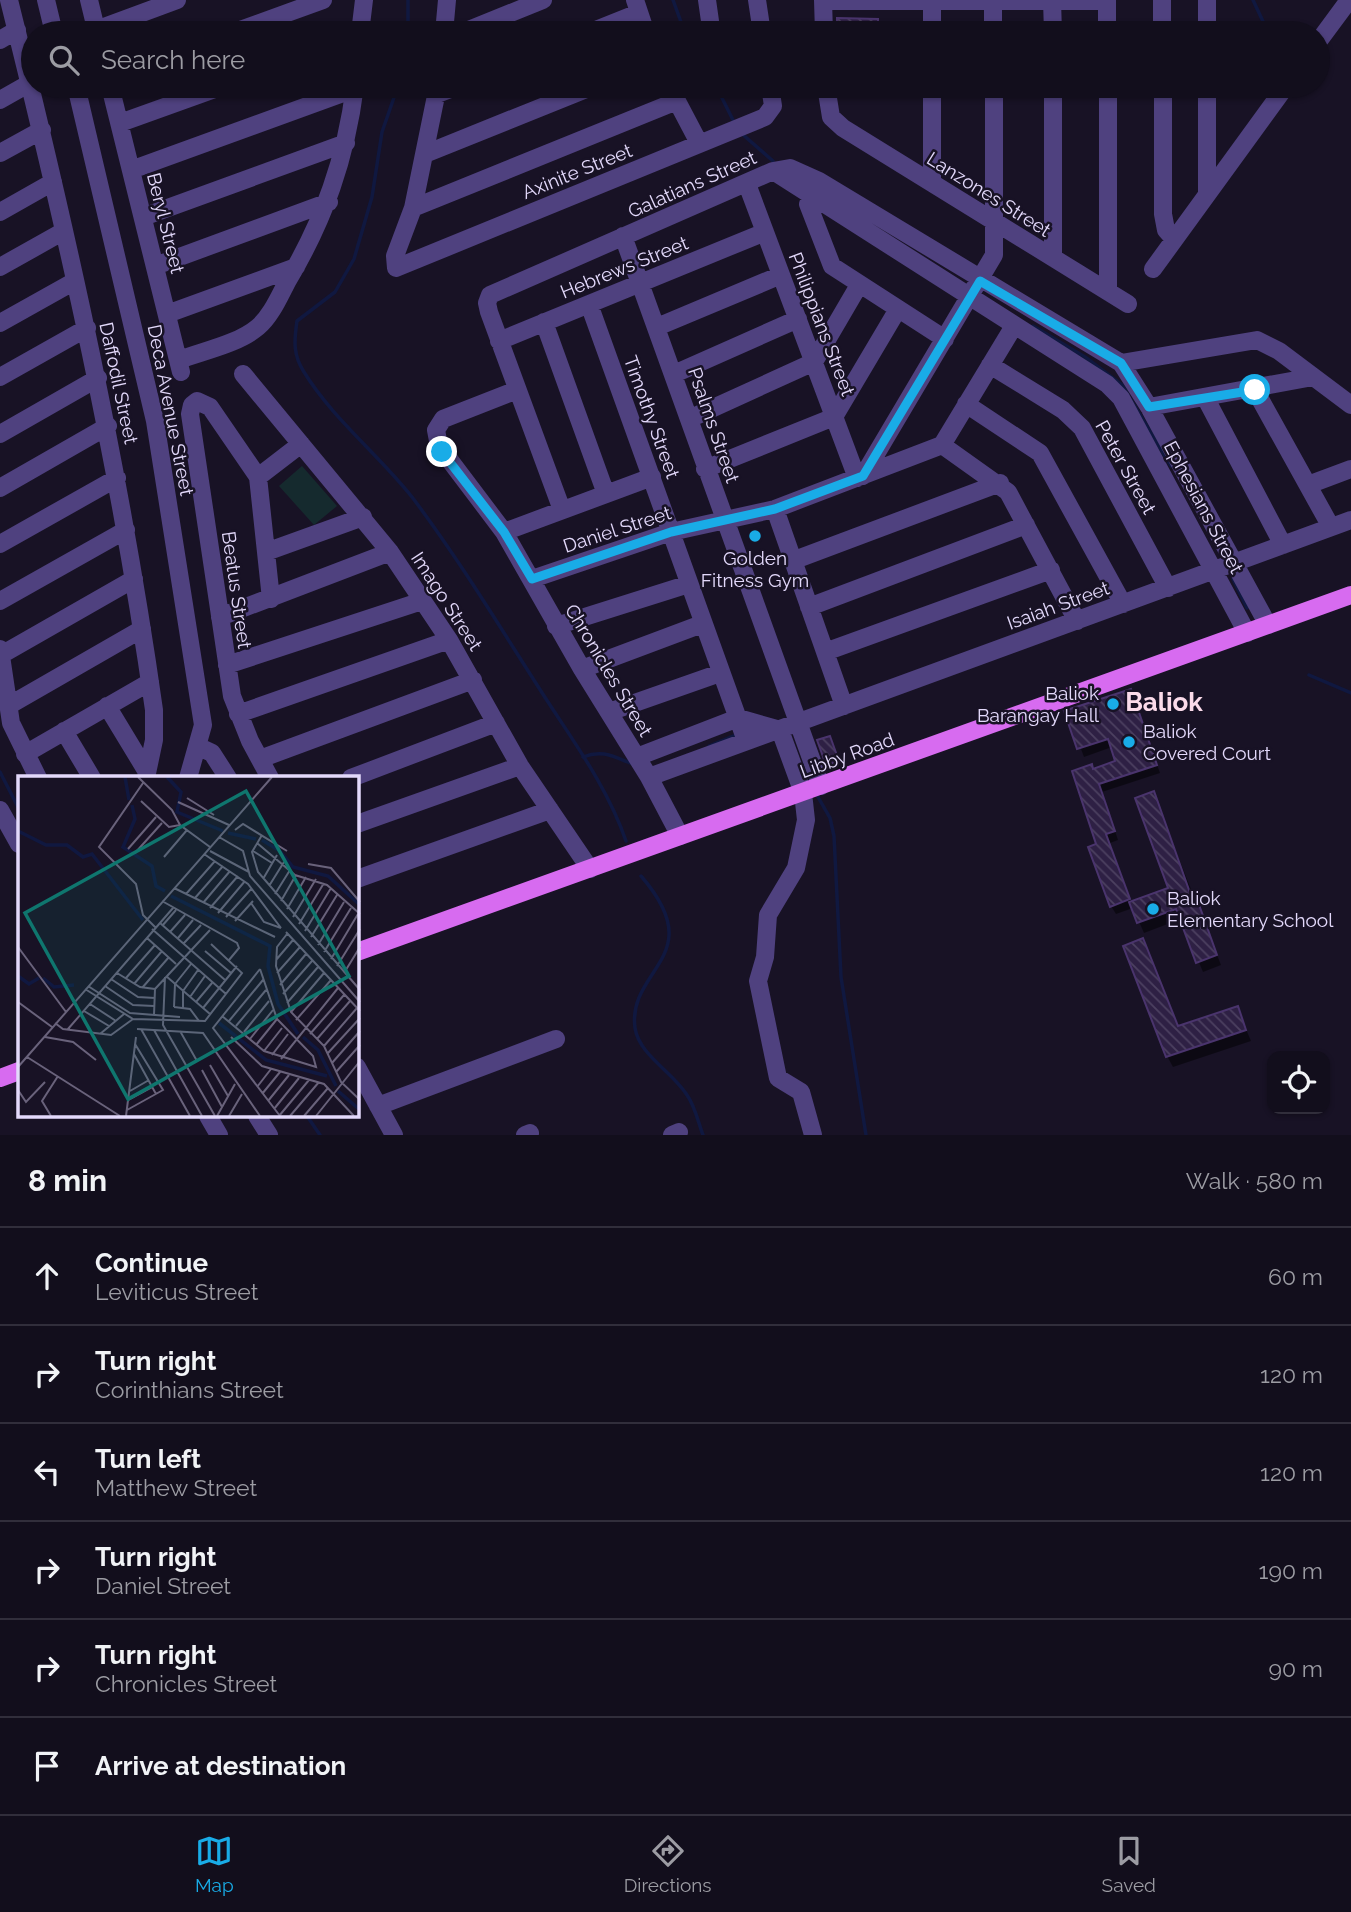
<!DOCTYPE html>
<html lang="en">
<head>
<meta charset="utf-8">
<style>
  body { margin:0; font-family:Raleway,sans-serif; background:#1b1725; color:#f1f3f6 }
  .controls { position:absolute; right:21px; bottom:21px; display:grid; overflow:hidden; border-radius:14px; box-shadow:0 2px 5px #0004 }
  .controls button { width:63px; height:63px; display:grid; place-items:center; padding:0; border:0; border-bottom:2px solid #312e3b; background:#120e1c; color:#f1f3f6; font:35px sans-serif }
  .stop { position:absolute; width:21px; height:21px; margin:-16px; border:5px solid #19ace7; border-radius:50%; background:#fff }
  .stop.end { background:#19ace7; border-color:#fff; box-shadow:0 2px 7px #0008 }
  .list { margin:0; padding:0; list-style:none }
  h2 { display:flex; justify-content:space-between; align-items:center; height:91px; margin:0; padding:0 28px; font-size:30px }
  h2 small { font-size:23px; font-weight:400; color:#9c9ca3 }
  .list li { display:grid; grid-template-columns:46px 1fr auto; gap:21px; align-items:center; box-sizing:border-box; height:98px; padding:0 28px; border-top:2px solid #312e3b }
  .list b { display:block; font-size:26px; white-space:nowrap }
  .list p { margin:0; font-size:23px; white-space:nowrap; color:#9c9ca3 }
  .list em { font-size:23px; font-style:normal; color:#9c9ca3 }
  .icon { flex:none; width:38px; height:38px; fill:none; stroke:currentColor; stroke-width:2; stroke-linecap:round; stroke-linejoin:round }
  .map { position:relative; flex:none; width:1351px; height:1135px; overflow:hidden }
  .search { position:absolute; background:#120e1c; box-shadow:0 2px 5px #0004; left:21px; right:21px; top:21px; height:77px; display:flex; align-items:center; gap:18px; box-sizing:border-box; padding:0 24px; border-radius:38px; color:#9c9ca3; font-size:26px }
  .sheet { height:679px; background:#120e1c }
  nav { display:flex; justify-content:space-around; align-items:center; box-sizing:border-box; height:98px; border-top:2px solid #312e3b; background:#120e1c; font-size:19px; color:#9c9ca3 }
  nav a { display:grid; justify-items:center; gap:4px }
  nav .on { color:#19ace7 }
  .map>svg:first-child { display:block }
</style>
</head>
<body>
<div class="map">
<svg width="1351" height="1135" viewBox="0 0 1351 1135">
  <defs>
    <pattern id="building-back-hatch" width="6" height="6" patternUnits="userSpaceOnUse" patternTransform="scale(1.75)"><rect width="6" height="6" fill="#2e2044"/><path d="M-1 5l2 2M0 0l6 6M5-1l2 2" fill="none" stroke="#4c4060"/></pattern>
  </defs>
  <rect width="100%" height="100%" fill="#181225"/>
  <!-- grass -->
  <path fill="#152a2e" d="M 302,466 L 337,506 L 314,525 L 279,486 Z"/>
  <!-- shadow -->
  <path fill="#0007" d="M 840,86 L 879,86 L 879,91 L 841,91 Z
    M 166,237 L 171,251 L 166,253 L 161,239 Z
    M 1131,691 L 1160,773 L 1102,792 L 1118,840 L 1110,843 L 1132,903 L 1171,889 L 1153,793 L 1221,965 L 1203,972 L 1181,919 L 1144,933 L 1133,908 L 1116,914 L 1111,906 L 1094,770 L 1117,763 L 1112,747 L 1084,757 L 1067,712 Z
    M 833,744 L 841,768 L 831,771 L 827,764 Z
    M 1143,940 L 1179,1027 L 1237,1008 L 1251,1041 L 1173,1067 L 1167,1056 Z"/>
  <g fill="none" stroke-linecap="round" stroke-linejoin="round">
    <!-- stream -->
    <path stroke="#101840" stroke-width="3.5" d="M 408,0 L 408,33
      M 673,0 L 685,33
      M 1253,0 L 1267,30
      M 398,86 L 382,132 L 372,197 L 354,259 L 335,292 L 297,321 C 294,341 293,355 304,372 C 333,419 378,454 412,497 C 458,558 498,624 539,688 C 570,737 607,785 626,841
      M 716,86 L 735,124
      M 1309,86 L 1311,88
      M 741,133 L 773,161
      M 1033,326 L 1085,357 L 1122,385 L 1171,466
      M 1233,579 L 1247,608
      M 1309,675 L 1351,693
      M 709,746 L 738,734
      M 583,757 C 603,749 614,757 633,764
      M 803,764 L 808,776
      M 0,772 L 19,809
      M 818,797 L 830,818 L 834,836 L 841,977 L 866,1135
      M 641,876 C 711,957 627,968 635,1028 C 639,1055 673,1072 687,1095 C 695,1106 698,1122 703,1135
      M 307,1116 L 320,1135"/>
  </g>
  <!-- building -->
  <path fill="url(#building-back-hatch)" stroke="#4a346d" stroke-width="2" d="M 837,18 L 878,19 L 878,33 L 837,33 Z
    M 1131,689 L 1157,765 L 1099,784 L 1115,831 L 1106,834 L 1130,899 L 1110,907 L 1088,847 L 1096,844 L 1072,771 L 1092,764 L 1093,769 L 1115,761 L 1108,739 L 1077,749 L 1064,711 Z
    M 830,736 L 839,761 L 826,765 L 817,740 Z
    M 1154,791 L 1194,904 L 1198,902 L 1217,955 L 1196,963 L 1176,909 L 1137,923 L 1129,902 L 1168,888 L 1135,798 Z
    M 1143,938 L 1178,1026 L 1238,1006 L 1246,1030 L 1166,1057 L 1123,946 Z"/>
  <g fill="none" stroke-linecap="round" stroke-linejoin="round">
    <!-- minor -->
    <path stroke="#4f417f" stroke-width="18" d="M 9,0 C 68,237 120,469 154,710 L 154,740 L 146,778
      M 46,0 L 54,33
      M 89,0 L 97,33
      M 635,0 L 646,33
      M 707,0 L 710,21
      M 757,0 L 762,33
      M 823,0 L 824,33
      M 993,0 L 993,33
      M 1052,0 L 1053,33
      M 1107,0 L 1107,33
      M 1162,0 L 1162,33
      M 823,1 L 1107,1
      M 932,1 L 932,33
      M 96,30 L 177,0
      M 232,33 L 323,0
      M 360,33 L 364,0
      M 444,33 L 447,0
      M 461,33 L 543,0
      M 588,33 L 638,13
      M 1207,33 L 1207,0
      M 0,40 L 17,30
      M 1318,42 L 1349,0
      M 76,86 L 155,421 L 203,725 L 188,778
      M 110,86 L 181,372
      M 438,86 L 413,208 L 395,256 L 396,268 L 765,117 L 773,106 L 770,86
      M 669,86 L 699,143
      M 826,86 L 831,117 L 843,128 L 1128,304
      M 932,86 L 932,183
      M 1053,86 L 1053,258
      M 1108,86 L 1108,292
      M 1163,86 L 1163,214 L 1166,230 L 1174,239
      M 1207,86 L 1207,195
      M 437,94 L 458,86
      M 0,100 L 30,83
      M 120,123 L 223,86
      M 0,153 L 42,130
      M 425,154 L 594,86
      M 131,170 L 354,89
      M 773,171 L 1107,384 L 1121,398 L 1247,633
      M 747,184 L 857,478
      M 816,187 L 808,204 L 832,266 L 945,339
      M 413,208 L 677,101
      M 0,212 L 53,182
      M 143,217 L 346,143
      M 623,236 L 821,786
      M 155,266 L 329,202
      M 0,267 L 64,231
      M 1153,269 L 1286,86
      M 589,304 L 746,741
      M 167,314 L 296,267
      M 544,322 L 606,494
      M 0,323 L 75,281
      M 657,327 L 781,275
      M 499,341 L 765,232
      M 179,360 C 203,351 238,344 258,327 C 271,316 279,297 287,282 C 324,220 346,158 355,86
      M 1121,363 L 1257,340 L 1279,351 L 1351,405
      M 990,365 L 1063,410 L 1082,428 L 1168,588
      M 243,374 L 390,552 L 449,640 L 520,766 L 590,869
      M 674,374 L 798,319
      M 0,377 L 87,328
      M 517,390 L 443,419 L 436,430 L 439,446 L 504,532 L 582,669 L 649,777 L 680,836
      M 1255,390 L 1331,527
      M 1205,397 L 1283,545
      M 966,404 L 1040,453 L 1123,604
      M 1149,407 L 1313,377
      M 689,419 L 814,362 L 859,285
      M 0,434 L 98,378
      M 942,445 L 1008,492 L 1077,621
      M 705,469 L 834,417 L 898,309
      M 863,476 L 994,255 L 994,86
      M 258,477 L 301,444
      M 1308,485 L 1351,469
      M 0,488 L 108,426
      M 775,509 L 844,706
      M 562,510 L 489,312 L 487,303 L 490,295 L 773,171 L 790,168 L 819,181 L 1121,363 L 1149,407 L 1268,625
      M 504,532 L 652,477
      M 0,544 L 117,478
      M 266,552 L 363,517
      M 792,561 L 1000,483
      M 532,579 L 671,532 L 775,509 L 942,445 L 1014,326
      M 0,601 L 126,530
      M 809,607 L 1026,525
      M 220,617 L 390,552
      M 556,626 L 689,584
      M 0,649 L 11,723 L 38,778
      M 825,652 L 1051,570
      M 1,655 L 134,579
      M 227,665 L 422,601
      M 582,669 L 702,624
      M 8,706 L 142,629
      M 107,706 L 147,772
      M 609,712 L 720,673
      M 238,714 L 449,640
      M 780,730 L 803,793 L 806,820 L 796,868 L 768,915 L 765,957 L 758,981 L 778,1078 L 801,1092 L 813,1135
      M 64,731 L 92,778
      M 197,746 L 212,753 L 228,778
      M 25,754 L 150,682
      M 637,757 L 738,718 L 780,730
      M 260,759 L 473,680
      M 649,777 L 1351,520
      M 270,778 L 250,741 L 232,696 L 190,414 L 192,405 L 197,401 L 210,407 L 258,477 L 271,599
      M 351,778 L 496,723
      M 0,810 L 19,844
      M 357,824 L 520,766
      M 357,879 L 550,810
      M 357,1067 L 394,1135
      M 378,1106 L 556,1039
      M 208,1116 L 219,1135
      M 257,1116 L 269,1135
      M 525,1135 L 530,1133
      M 672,1135 L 679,1132"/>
    <!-- major -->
    <path stroke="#d76bf0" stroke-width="18" d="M 357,952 L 1351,595
      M 0,1078 L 19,1071"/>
  </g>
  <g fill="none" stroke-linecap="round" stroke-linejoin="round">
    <!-- route -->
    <path stroke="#19ace7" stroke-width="9" d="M 442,452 L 504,532 L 532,579 L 671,532 L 775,509 L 863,476 L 980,281 L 1121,363 L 1149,407 L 1255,390"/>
  </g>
  <!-- markers -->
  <g fill="#19ace7" stroke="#181225" stroke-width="2.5">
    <circle cx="755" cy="536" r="7"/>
    <circle cx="1113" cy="704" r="7"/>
    <circle cx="1129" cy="742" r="7"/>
    <circle cx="1153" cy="909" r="7"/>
  </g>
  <g text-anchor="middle" stroke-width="5" stroke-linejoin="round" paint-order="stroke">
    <!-- street labels -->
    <g font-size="19" fill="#e3d9fb" stroke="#181225">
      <text transform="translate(577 171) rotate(-22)" y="7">Axinite Street</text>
      <text transform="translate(692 184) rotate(-24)" y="7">Galatians Street</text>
      <text transform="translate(989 194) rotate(32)" y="7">Lanzones Street</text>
      <text transform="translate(166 223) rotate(76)" y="7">Beryl Street</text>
      <text transform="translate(624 267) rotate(-22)" y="7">Hebrews Street</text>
      <text transform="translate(822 324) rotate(69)" y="7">Philippians Street</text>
      <text transform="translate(119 383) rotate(78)" y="7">Daffodil Street</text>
      <text transform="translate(171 410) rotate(79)" y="7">Deca Avenue Street</text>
      <text transform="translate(652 417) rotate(70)" y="7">Timothy Street</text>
      <text transform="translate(714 425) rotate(71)" y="7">Psalms Street</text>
      <text transform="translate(1126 467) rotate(61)" y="7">Peter Street</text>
      <text transform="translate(1204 507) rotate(62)" y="7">Ephesians Street</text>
      <text transform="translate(617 529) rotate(-18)" y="7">Daniel Street</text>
      <text transform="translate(237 590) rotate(82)" y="7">Beatus Street</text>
      <text transform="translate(447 601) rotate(57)" y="7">Imago Street</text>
      <text transform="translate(1058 605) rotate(-20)" y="7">Isaiah Street</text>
      <text transform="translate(609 670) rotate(59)" y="7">Chronicles Street</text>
      <text transform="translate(847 755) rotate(-20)" y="7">Libby Road</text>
    </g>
    <!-- poi labels -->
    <g font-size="19" fill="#e3d9fb" stroke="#181225" text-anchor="start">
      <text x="755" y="565" text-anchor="middle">Golden<tspan x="755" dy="22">Fitness Gym</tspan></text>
      <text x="1099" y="700" text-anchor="end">Baliok<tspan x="1099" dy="22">Barangay Hall</tspan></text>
      <text x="1143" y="738">Baliok<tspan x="1143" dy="22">Covered Court</tspan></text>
      <text x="1167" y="905">Baliok<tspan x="1167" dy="22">Elementary School</tspan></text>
    </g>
    <!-- district labels -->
    <g font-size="26" font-weight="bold" fill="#fbdbea" stroke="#181225">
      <text x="1164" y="711">Baliok</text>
    </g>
  </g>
  <!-- overview -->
  <g transform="translate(18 776)">
    <rect width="341" height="341" fill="#181225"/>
    <path fill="none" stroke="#101840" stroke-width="3.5" d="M 107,1 L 111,24M 149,1 L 163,16 L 159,36 L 205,55M 114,29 L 117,43 L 105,71 L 134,90 L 138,110 L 147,115M 0,55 L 28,69 L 49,69 L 65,81 L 74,78 L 125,144M 210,57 L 238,63M 244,64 L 262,75 L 275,91 L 310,100 L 342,129M 153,120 L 252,170 L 250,190 L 260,228 L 280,258M 0,200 L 11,208 L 21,202M 25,202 L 36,211 L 56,209M 201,247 L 248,284 L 309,300M 285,261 L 300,274 L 318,310M 320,315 L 342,334"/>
    <path fill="none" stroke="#69627b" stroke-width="2" d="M 120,1 L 154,34 L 162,49 L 192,71M 125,7 L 81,71 L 118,108 L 125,139 L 138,152M 169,22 L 196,39M 123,25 L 151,51 L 162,49M 160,26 L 211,49M 217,54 L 225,48 L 269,75M 244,59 L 234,76 L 240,96 L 342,214M 201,61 L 225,75 L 232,100 L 342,226M 239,67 L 277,99 L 309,109 L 342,138M 110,73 L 138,41M 192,75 L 231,96M 235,75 L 254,87M 117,77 L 144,47M 186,78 L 230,108 L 263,152M 146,81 L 169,54M 290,88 L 313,92 L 342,126M 245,103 L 259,79M 251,110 L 266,86M 156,112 L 257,161M 168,118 L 197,85M 257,118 L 272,94M 177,122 L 205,90M 144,125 L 219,167 L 221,172 L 211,184M 263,125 L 278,99M 185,127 L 212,95M 233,127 L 246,146 L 263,152M 192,132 L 220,100M 269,133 L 288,101M 200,137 L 227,105M 208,141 L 234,112M 275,141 L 298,103M 217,145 L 235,125M 142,147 L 207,204M 281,148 L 306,107M 144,150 L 158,134M 134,153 L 208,218M 287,155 L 313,112M 152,156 L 167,139M 268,156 L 342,235M 269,158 L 259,171 L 258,190 L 273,236 L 306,270 L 323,306 L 342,324M 293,161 L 319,119M 129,162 L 158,188M 160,162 L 175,144M 166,167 L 183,149M 300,169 L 326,126M 0,171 L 48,236M 187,175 L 213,197M 306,176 L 333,132M 313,183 L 340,138M 258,184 L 275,164M 319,190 L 342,153M 242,193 L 195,252 L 262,340M 99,197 L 122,211 L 137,213M 259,197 L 282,171M 326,197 L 342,171M 148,200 L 192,238M 147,201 L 145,249 L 197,340M 108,202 L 137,169M 93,203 L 120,221 L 137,222M 116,208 L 144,175M 262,209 L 288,178M 70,210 L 112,237 L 162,241M 87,210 L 115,229 L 136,230M 124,212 L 151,181M 67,213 L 115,243 L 187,245 L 224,197 L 193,168M 265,218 L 294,185M 172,221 L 187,200M 0,226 L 34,251M 178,226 L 194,207M 269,227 L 300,191M 72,228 L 98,245M 156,231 L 157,208 L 173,188M 156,231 L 172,233 L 181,245M 165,232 L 165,215 L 180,194M 185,232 L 219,190M 66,235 L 91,250M 273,236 L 306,197M 136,239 L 137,213 L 192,154M 204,240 L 246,275 L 298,291 L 295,280 L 259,243 L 242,193M 278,244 L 313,204M 211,245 L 245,204M 37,247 L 45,253 L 93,259 L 115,243M 218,250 L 248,214M 50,253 L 155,132M 119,253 L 185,257 L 242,340M 123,253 L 172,340M 136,254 L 184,340M 162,255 L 179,285M 226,256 L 251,225M 82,258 L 106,238M 292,258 L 326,219M 27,261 L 55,266 L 78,284M 213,261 L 244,290 L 306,308 L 336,340M 232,263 L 255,234M 299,263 L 332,225M 238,269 L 259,243M 306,270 L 339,232M 246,275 L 264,252M 310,277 L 342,242M 116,278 L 138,318M 254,279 L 270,258M 9,281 L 102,340M 263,283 L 320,212M 314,287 L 342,255M 192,289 L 210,320M 0,291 L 254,1M 184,294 L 204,331M 318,296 L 342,269M 150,301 L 196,275M 239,311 L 253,293M 0,314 L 8,326 L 27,306M 112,315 L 131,304M 244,318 L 262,296M 110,324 L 134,311M 250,325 L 271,299M 256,333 L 281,302M 109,334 L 145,314 L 117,268M 33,340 L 24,325 L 40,300M 108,340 L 118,261M 199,340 L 217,308M 211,340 L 224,318M 261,340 L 291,304M 272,340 L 301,306M 286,340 L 310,312M 298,340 L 342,285"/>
    <path fill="#0f766e" fill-opacity="0.15" stroke="#0f766e" stroke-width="3.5" d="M 228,15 L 331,200 L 110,323 L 7,137 Z"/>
    <rect width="341" height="341" fill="none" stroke="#e3d9fb" stroke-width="3.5"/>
  </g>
</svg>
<div class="controls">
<button><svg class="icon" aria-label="locate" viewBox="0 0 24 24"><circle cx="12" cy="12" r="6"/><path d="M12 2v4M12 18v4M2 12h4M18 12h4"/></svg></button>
</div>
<div class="stop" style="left:1255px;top:390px"></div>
<div class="stop end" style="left:442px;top:452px"></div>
<div class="search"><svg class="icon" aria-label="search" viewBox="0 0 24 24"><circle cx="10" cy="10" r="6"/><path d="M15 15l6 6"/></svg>Search here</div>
</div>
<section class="sheet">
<h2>8 min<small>Walk · 580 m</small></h2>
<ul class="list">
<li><svg class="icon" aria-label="ahead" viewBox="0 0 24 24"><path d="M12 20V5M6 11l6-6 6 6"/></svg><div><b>Continue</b><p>Leviticus Street</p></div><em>60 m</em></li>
<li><svg class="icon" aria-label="right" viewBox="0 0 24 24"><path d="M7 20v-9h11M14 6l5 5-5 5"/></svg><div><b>Turn right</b><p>Corinthians Street</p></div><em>120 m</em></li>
<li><svg class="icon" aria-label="left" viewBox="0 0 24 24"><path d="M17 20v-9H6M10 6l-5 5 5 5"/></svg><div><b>Turn left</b><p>Matthew Street</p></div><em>120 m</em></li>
<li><svg class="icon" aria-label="right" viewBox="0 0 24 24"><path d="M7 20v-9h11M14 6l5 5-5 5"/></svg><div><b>Turn right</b><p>Daniel Street</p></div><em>190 m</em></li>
<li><svg class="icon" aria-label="right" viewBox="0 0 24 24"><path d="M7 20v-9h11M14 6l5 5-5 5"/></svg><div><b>Turn right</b><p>Chronicles Street</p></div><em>90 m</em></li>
<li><svg class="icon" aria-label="arrive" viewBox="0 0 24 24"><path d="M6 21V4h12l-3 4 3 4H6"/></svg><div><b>Arrive at destination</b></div></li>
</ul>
</section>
<nav>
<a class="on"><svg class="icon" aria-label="map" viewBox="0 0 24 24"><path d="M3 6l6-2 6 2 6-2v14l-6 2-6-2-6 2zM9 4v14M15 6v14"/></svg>Map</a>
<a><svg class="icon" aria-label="directions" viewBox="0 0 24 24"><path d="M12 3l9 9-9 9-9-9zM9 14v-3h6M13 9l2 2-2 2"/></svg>Directions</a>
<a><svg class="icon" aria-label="saved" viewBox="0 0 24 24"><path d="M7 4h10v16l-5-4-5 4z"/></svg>Saved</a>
</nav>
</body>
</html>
